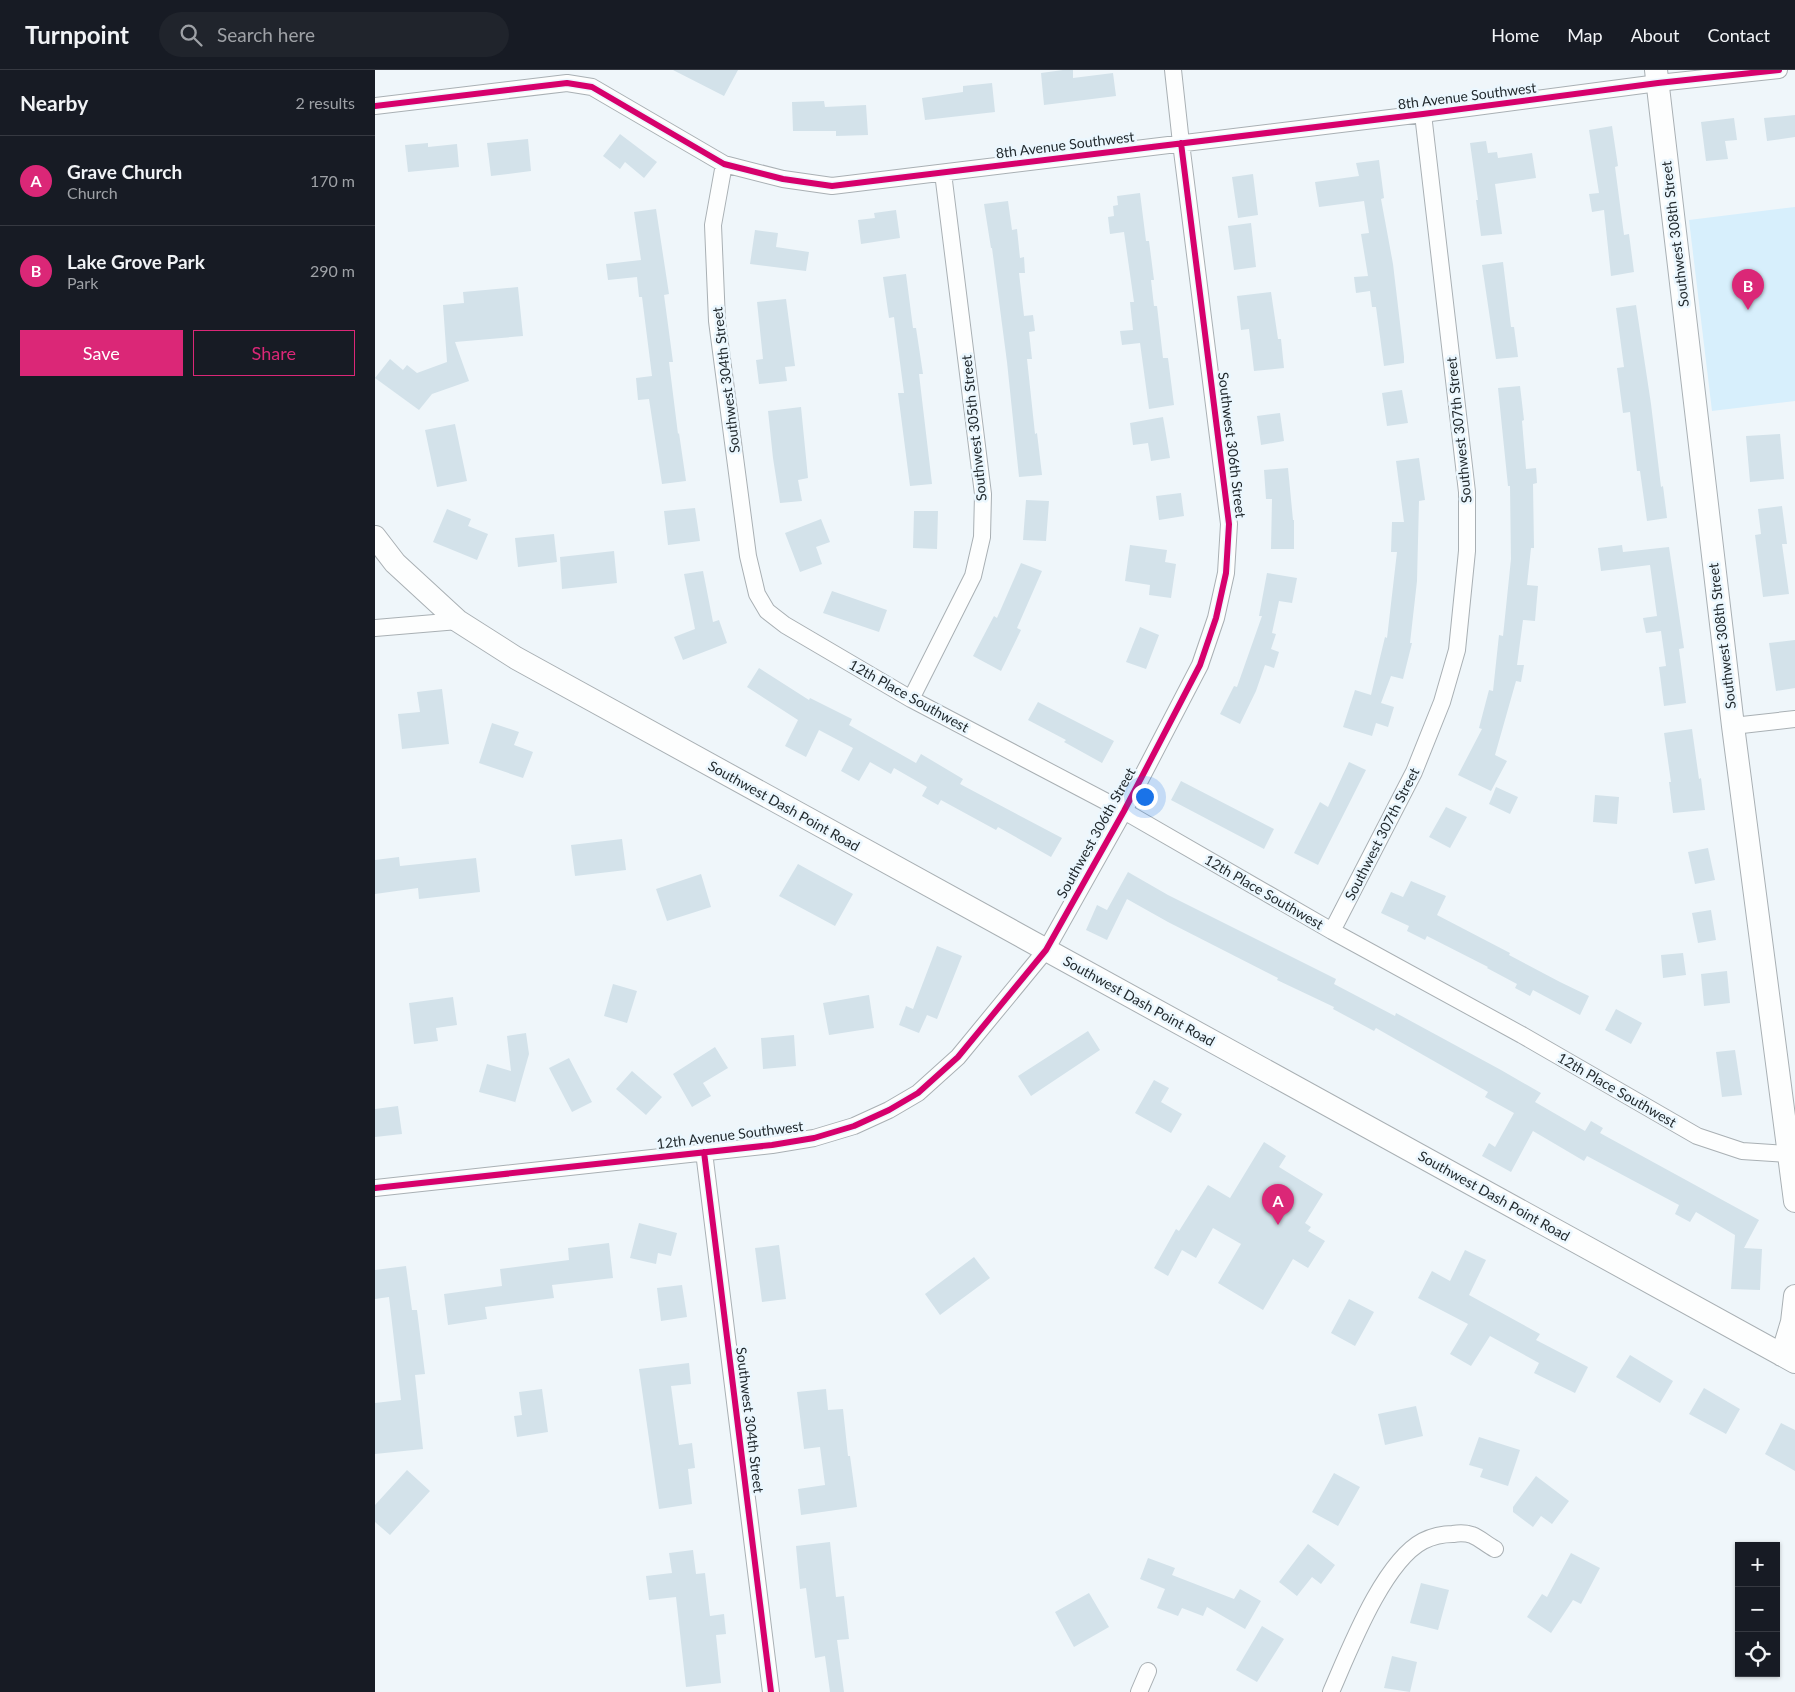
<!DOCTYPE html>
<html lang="en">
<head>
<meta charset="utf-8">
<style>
  body { margin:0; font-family:Lato,sans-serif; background:#20242c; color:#f1f3f6 }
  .controls { position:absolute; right:15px; bottom:15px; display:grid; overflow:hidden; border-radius:0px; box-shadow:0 1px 4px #0004 }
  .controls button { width:45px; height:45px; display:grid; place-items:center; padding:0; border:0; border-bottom:1px solid #363941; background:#171b24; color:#f1f3f6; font:25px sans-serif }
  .you { position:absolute; left:769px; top:726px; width:18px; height:18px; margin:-12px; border:4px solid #fff; border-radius:50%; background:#1a73e8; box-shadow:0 0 0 8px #1a73e833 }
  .badge { display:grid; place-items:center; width:32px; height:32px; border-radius:50%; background:#db2777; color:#fff; font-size:16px; font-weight:700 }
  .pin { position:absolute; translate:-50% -41px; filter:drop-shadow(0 1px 2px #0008) }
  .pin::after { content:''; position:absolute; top:26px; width:18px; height:15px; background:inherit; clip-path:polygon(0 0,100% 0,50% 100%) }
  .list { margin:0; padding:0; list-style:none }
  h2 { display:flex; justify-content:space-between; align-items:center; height:65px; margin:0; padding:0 20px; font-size:21px }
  h2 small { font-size:16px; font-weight:400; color:#9ea1a6 }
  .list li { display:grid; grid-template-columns:32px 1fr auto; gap:15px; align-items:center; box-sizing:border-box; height:90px; padding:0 20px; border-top:1px solid #363941 }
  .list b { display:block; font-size:19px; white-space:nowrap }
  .list p { margin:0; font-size:16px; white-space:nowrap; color:#9ea1a6 }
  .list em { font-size:16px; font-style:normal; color:#9ea1a6 }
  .actions { display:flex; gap:10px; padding:15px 20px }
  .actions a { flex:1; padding:11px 0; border:1px solid #db2777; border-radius:0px; text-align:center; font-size:18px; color:#db2777 }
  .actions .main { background:#db2777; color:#fff }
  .icon { flex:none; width:28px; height:28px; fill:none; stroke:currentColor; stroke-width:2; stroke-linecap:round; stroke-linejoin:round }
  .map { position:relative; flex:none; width:1420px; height:1622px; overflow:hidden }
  header { display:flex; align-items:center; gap:30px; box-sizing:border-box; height:70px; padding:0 25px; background:#171b24; border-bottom:1px solid #363941 }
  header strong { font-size:24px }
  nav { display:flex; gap:28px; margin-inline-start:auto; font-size:18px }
  .search { width:350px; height:45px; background:#20242c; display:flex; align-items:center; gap:12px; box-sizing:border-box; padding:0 18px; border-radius:28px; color:#9ea1a6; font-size:19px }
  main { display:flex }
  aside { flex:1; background:#171b24 }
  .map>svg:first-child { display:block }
</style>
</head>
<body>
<header>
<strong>Turnpoint</strong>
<div class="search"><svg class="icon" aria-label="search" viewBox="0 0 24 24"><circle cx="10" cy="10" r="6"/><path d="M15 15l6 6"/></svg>Search here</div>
<nav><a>Home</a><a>Map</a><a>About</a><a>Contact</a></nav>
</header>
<main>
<aside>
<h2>Nearby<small>2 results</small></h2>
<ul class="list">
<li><span class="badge">A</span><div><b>Grave Church</b><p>Church</p></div><em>170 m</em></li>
<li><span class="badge">B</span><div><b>Lake Grove Park</b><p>Park</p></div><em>290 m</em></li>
</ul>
<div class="actions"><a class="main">Save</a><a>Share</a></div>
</aside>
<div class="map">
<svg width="1420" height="1622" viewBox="0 0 1420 1622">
  <rect width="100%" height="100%" fill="#eff6fa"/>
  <!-- green -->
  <path fill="#d7effc" d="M 1420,137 L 1420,331 L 1337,341 L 1314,150 Z"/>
  <!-- building -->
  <path fill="#d3e2ea" d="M 298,0 L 363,0 L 349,26 Z
    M 688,0 L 698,0 L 698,8 L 738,3 L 741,26 L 669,35 L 666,3 Z
    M 617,13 L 620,42 L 550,50 L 547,28 L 588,22 L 588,16 Z
    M 449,31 L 450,37 L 491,35 L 493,65 L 461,66 L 461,61 L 418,61 L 417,32 Z
    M 1420,45 L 1420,67 L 1392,71 L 1389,48 Z
    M 1359,48 L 1362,70 L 1350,71 L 1353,89 L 1331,91 L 1326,52 Z
    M 1237,56 L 1243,96 L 1240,97 L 1249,165 L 1254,164 L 1259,202 L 1236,206 L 1229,140 L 1217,142 L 1214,124 L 1224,123 L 1214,60 Z
    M 245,64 L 282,92 L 269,108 L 250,92 L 245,99 L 228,86 Z
    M 153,69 L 156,101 L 116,106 L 112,73 Z
    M 1111,71 L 1113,83 L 1122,82 L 1123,88 L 1157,83 L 1161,108 L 1120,114 L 1127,164 L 1106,166 L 1101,130 L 1103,130 L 1095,73 Z
    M 53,73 L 53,77 L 82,74 L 84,97 L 33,102 L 30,75 Z
    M 1004,90 L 1009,128 L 1006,129 L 1018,194 L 1029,287 L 1029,293 L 1009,296 L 1001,237 L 997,237 L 995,221 L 981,223 L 979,207 L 993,206 L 986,164 L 994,163 L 989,131 L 944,137 L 940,112 L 984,106 L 981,93 Z
    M 878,104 L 883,145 L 863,148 L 857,107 Z
    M 765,123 L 771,171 L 774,171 L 779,210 L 776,210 L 779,236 L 782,236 L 788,288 L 793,288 L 799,335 L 774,339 L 765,273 L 747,275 L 745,261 L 758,260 L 755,232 L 759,232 L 749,162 L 735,164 L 733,147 L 739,146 L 738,136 L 743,135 L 742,126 Z
    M 633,131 L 637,160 L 642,159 L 645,188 L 649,187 L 650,203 L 644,203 L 649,246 L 658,245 L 660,261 L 654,262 L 657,289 L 652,289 L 660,364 L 662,363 L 667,405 L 644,407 L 632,292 L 617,178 L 616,178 L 609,134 Z
    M 281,139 L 294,224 L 289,225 L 298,292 L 294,292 L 303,364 L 304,363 L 311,411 L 287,414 L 274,329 L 263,330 L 261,308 L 277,306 L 267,227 L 264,227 L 262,207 L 233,210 L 231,194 L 266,190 L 259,142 Z
    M 521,140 L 525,168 L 486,174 L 483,150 L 500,148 L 499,143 Z
    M 876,153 L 881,197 L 859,200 L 853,156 Z
    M 380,160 L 403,163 L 401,177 L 434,182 L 431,201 L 375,194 Z
    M 1128,192 L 1136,257 L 1139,257 L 1143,287 L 1121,289 L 1107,195 Z
    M 531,204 L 538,258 L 541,258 L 548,304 L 544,304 L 557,414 L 535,416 L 523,323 L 529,323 L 519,247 L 514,248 L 508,207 Z
    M 143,217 L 148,266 L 80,272 L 94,311 L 57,324 L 44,340 L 0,308 L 15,289 L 28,300 L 32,295 L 42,303 L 72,292 L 68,235 L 89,233 L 88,222 Z
    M 896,222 L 903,269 L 906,269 L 909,298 L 879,301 L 874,259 L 866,260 L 862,226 Z
    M 411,229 L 420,296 L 410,297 L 412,311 L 384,314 L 381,290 L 388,289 L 382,232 Z
    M 1261,235 L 1276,334 L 1286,417 L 1288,416 L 1292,448 L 1272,451 L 1265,401 L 1262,401 L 1255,342 L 1248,343 L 1242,298 L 1249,297 L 1241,238 Z
    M 1145,316 L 1149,350 L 1147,351 L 1151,399 L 1161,398 L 1162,413 L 1158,414 L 1159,478 L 1156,478 L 1152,515 L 1163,516 L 1160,551 L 1148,550 L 1142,595 L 1149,595 L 1146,612 L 1141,611 L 1120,685 L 1132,691 L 1116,721 L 1083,705 L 1107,659 L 1104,658 L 1114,620 L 1118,621 L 1124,565 L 1128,566 L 1136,489 L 1135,416 L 1133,416 L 1123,318 Z
    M 1027,320 L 1033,353 L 1012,356 L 1007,323 Z
    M 426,337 L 433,408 L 423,410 L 427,431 L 405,433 L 398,388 L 393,341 Z
    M 905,343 L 909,371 L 886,375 L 882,346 Z
    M 788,347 L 795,388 L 776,391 L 773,373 L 758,375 L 755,353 Z
    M 80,354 L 92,411 L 62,417 L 50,360 Z
    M 1405,364 L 1409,409 L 1375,412 L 1371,366 Z
    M 1044,388 L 1050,430 L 1044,431 L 1042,511 L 1035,573 L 1037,573 L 1028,609 L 1016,606 L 1006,633 L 1019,637 L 1013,657 L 1001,653 L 997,666 L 968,657 L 980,620 L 996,625 L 1010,567 L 1012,568 L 1022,482 L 1016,482 L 1017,452 L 1029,452 L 1021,391 Z
    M 913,398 L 918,450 L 919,450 L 919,479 L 896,479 L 897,429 L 891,429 L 889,400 Z
    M 806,423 L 809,446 L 784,450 L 781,426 Z
    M 651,430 L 674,431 L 671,471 L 648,470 Z
    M 1407,436 L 1412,474 L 1407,474 L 1414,524 L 1388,527 L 1380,465 L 1386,464 L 1383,439 Z
    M 320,438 L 325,471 L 293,475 L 289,441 Z
    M 72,439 L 96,449 L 93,456 L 113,464 L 102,490 L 58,472 Z
    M 539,441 L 563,441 L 562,479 L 538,478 Z
    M 446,449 L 455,472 L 441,477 L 447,494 L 425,502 L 410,463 Z
    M 179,464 L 182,492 L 143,497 L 140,468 Z
    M 755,475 L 792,480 L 790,492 L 801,494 L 796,528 L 774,525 L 775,515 L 750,511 Z
    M 1247,475 L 1248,482 L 1294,477 L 1309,578 L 1304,579 L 1311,633 L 1289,636 L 1284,597 L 1291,596 L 1286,561 L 1271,563 L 1268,548 L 1282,546 L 1275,495 L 1226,501 L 1223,478 Z
    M 239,481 L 242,513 L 187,519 L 185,487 Z
    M 646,493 L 667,501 L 642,558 L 646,560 L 626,601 L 598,586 L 619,546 L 622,548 Z
    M 328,501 L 338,552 L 344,550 L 352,573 L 308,590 L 299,567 L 320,559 L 309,504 Z
    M 892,503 L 922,508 L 917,533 L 904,531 L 897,563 L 901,564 L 896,579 L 904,582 L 899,598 L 890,595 L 881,621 L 865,654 L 845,644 L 859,616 L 862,617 L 887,546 L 884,546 Z
    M 457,521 L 512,540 L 504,562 L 448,543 Z
    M 765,557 L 784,565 L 771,599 L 751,592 Z
    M 1420,570 L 1420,618 L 1401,621 L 1394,573 Z
    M 384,598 L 434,630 L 435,628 L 477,649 L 474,655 L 541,693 L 546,684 L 588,709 L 585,714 L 687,768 L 676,787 L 623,757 L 621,760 L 566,730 L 563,735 L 547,726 L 552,717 L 519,698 L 516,704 L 495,692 L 484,711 L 466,701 L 478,678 L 444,660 L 431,687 L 410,676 L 423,650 L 372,617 Z
    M 67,619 L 74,674 L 27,679 L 23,644 L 45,642 L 42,622 Z
    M 663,632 L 739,671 L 727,693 L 689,672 L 691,670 L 653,650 Z
    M 117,653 L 144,662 L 139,675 L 158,682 L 148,708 L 104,693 Z
    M 1317,659 L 1324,709 L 1326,708 L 1330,740 L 1298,743 L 1294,712 L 1296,712 L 1289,663 Z
    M 974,692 L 991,700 L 943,795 L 919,783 L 945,732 L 953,737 Z
    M 806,711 L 899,759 L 889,779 L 796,730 Z
    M 1121,717 L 1143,727 L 1135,744 L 1114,734 Z
    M 1220,725 L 1244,727 L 1242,754 L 1218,752 Z
    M 1071,737 L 1092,747 L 1075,778 L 1054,767 Z
    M 247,769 L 251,800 L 200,806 L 196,775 Z
    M 1333,778 L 1340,810 L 1320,814 L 1313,782 Z
    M 24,787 L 25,796 L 101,788 L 105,822 L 44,829 L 43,818 L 0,824 L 0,790 Z
    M 423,794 L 478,824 L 460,856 L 404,826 Z
    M 753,802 L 793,825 L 961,909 L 959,914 L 1020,946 L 1021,943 L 1126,1000 L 1166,1023 L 1160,1032 L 1210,1061 L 1216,1051 L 1228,1058 L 1225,1063 L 1384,1150 L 1369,1178 L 1387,1179 L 1385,1220 L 1356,1219 L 1360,1165 L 1321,1142 L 1315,1152 L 1300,1144 L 1304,1135 L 1212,1086 L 1209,1091 L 1158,1061 L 1136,1102 L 1107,1086 L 1114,1073 L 1120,1077 L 1139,1043 L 1110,1027 L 1113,1022 L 1001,958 L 999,961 L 958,939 L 959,937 L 902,910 L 903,908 L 793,852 L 752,829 L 732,870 L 711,860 L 722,835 L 732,840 Z
    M 326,804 L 336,837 L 292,851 L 281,819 Z
    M 1036,811 L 1071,826 L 1062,845 L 1135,883 L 1134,885 L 1185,912 L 1214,926 L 1205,945 L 1158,920 L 1155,926 L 1140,918 L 1142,914 L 1112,898 L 1113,897 L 1052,866 L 1050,870 L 1032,861 L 1034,856 L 1006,843 L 1016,822 L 1028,827 Z
    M 1336,840 L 1341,870 L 1323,873 L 1317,843 Z
    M 562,876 L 587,886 L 562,949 L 552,945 L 544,963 L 524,955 L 531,936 L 538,939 Z
    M 1308,883 L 1311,905 L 1288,908 L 1286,885 Z
    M 1352,901 L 1355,933 L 1329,936 L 1326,904 Z
    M 238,914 L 262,921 L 252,953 L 229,946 Z
    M 494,925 L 499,958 L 454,965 L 448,933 Z
    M 78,927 L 82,955 L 61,958 L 63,971 L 39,974 L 34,933 Z
    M 1241,939 L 1267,953 L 1256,974 L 1230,960 Z
    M 713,961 L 725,980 L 656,1026 L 643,1006 Z
    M 151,963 L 154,984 L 140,1033 L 140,1032 L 104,1022 L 112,994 L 136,1001 L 132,966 Z
    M 419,965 L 421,996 L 388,999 L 386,968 Z
    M 340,977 L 353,998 L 328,1013 L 336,1026 L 317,1037 L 298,1004 Z
    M 1360,980 L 1367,1025 L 1347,1027 L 1341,982 Z
    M 194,988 L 217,1032 L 197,1042 L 174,998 Z
    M 257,1001 L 287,1027 L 271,1045 L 241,1019 Z
    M 779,1010 L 794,1018 L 786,1032 L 807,1044 L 796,1063 L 760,1043 Z
    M 23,1036 L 27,1064 L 0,1067 L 0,1039 Z
    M 889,1072 L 911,1086 L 904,1097 L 948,1124 L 930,1153 L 936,1157 L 933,1161 L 950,1171 L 933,1198 L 918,1189 L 888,1240 L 843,1213 L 866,1174 L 838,1158 L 821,1188 L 807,1180 L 793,1206 L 779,1198 L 801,1159 L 804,1161 L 833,1115 L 855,1128 Z
    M 264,1153 L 302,1163 L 296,1186 L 283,1183 L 281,1194 L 255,1188 Z
    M 234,1173 L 238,1208 L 177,1215 L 179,1228 L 110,1237 L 112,1249 L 73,1255 L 69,1224 L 127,1216 L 125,1199 L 194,1190 L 193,1178 Z
    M 404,1175 L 411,1229 L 387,1232 L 380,1178 Z
    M 1090,1180 L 1111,1190 L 1094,1225 L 1165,1264 L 1161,1270 L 1213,1297 L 1200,1323 L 1159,1303 L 1164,1293 L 1115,1266 L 1096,1296 L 1075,1284 L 1093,1254 L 1043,1228 L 1057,1201 L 1075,1211 Z
    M 599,1187 L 615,1208 L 565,1245 L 550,1224 Z
    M 31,1196 L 37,1240 L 42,1240 L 50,1304 L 40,1305 L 48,1379 L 0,1384 L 0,1333 L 26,1330 L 14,1227 L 0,1229 L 0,1200 Z
    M 307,1215 L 312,1247 L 286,1251 L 282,1218 Z
    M 974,1229 L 999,1242 L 980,1276 L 956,1263 Z
    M 1255,1285 L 1298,1311 L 1285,1333 L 1241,1307 Z
    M 314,1293 L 316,1314 L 296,1316 L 304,1375 L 317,1373 L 320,1398 L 313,1399 L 317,1434 L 284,1439 L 264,1299 Z
    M 1329,1318 L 1365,1339 L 1351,1364 L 1314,1344 Z
    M 167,1319 L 173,1362 L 142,1367 L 139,1346 L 147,1345 L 144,1322 Z
    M 451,1319 L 453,1340 L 468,1339 L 473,1386 L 475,1386 L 482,1437 L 426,1445 L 423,1419 L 450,1415 L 445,1377 L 429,1379 L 422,1322 Z
    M 1041,1336 L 1048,1366 L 1010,1375 L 1003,1344 Z
    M 1406,1353 L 1420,1360 L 1420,1401 L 1390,1384 Z
    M 1104,1367 L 1145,1380 L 1133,1416 L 1105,1407 L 1108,1399 L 1094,1395 Z
    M 32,1400 L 55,1421 L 15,1465 L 0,1452 L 0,1435 Z
    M 959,1403 L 985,1417 L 963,1456 L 937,1442 Z
    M 1161,1406 L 1194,1431 L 1177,1454 L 1166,1446 L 1158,1457 L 1138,1442 L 1138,1437 Z
    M 455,1472 L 461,1527 L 469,1526 L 474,1569 L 462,1570 L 469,1622 L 455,1622 L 450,1586 L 440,1588 L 431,1518 L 425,1519 L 421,1476 Z
    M 933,1474 L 960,1495 L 946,1514 L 937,1507 L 922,1526 L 904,1512 Z
    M 318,1480 L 321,1504 L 330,1503 L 335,1546 L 349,1544 L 351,1564 L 341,1565 L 346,1613 L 311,1617 L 301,1527 L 274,1530 L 271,1506 L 297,1503 L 294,1483 Z
    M 1196,1483 L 1225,1498 L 1206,1534 L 1198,1530 L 1176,1563 L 1152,1547 L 1167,1524 L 1172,1527 Z
    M 773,1488 L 800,1498 L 797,1505 L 859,1529 L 865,1519 L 886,1531 L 870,1559 L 832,1537 L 828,1546 L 807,1538 L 803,1546 L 782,1538 L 790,1519 L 765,1509 Z
    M 1046,1513 L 1074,1520 L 1063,1560 L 1035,1553 Z
    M 714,1523 L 734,1557 L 699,1577 L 680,1542 Z
    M 887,1556 L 909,1569 L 882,1612 L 861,1600 Z
    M 1017,1586 L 1042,1592 L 1035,1622 L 1009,1618 Z"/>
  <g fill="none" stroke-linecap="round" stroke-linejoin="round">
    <defs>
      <path id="street" d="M 0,36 L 192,13 L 217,17 L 349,94 L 408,109 L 457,116 L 1048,44 L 1283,13 L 1404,0
        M 349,94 L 338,155 L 342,251 L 373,486 L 382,524 L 392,541 L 410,555 L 536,629 L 749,741 L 957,861 L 1147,965 L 1322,1066 L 1367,1081 L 1413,1084
        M 0,558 L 83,551
        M 536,629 L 598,506 L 607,467 L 608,424 L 568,103
        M 1358,656 L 1420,649
        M 957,861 L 1039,702 L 1067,632 L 1082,580 L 1092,481 L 1092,422 L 1048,44
        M 329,1082 L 396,1622
        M 0,1118 L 397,1075 L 439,1068 L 479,1056 L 514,1040 L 543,1023 L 583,987 L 671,880 L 749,741 L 825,595 L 841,548 L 851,503 L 854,454 L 806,73 L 798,0
        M 764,1622 L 773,1601
        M 956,1622 C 974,1581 1008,1492 1048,1471 C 1058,1466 1068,1464 1078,1464 C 1084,1463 1091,1463 1097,1465 C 1105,1468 1112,1475 1120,1479"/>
      <path id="secondary" d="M 1281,0 L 1358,656 L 1420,1131
        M 0,467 L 20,493 L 83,551 L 141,588 L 1420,1292
        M 1407,1285 L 1417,1252 L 1420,1226"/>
    </defs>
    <!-- street casing -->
    <use href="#street" stroke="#a9b0b4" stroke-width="18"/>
    <!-- secondary casing -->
    <use href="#secondary" stroke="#a9b0b4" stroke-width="24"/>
    <!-- street -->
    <use href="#street" stroke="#fdfefe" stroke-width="16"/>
    <!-- secondary -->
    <use href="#secondary" stroke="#fdfefe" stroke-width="22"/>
    <defs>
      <path id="cycleway" d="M 0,36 L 192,13 L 217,17 L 349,94 L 408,109 L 457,116 L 1048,44 L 1283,13 L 1404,0
        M 329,1082 L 396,1622
        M 0,1118 L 397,1075 L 439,1068 L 479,1056 L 514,1040 L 543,1023 L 583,987 L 671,880 L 749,741 L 825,595 L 841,548 L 851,503 L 854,454 L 806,73"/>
    </defs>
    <!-- cycleway casing -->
    <use href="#cycleway" stroke="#ebf7fe" stroke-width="9"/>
    <!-- cycleway -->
    <use href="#cycleway" stroke="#d6006c" stroke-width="6"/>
  </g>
  <g text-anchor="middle" stroke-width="5" stroke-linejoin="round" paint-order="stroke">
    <!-- street labels -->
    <g font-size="14" fill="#222a2e" stroke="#ebf7fe">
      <text transform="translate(1092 26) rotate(-7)" y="5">8th Avenue Southwest</text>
      <text transform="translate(690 75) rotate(-7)" y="5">8th Avenue Southwest</text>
      <text transform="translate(1300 164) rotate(-97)" y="5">Southwest 308th Street</text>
      <text transform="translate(351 310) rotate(-97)" y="5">Southwest 304th Street</text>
      <text transform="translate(599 358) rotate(-96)" y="5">Southwest 305th Street</text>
      <text transform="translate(1084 360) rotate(-96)" y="5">Southwest 307th Street</text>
      <text transform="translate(857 375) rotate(83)" y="5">Southwest 306th Street</text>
      <text transform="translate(1347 566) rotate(-97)" y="5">Southwest 308th Street</text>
      <text transform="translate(534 626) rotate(29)" y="5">12th Place Southwest</text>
      <text transform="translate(409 736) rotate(29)" y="5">Southwest Dash Point Road</text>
      <text transform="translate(721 763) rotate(-61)" y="5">Southwest 306th Street</text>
      <text transform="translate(1007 764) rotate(-63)" y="5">Southwest 307th Street</text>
      <text transform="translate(889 822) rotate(30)" y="5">12th Place Southwest</text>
      <text transform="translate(764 931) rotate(29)" y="5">Southwest Dash Point Road</text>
      <text transform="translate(1242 1020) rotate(30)" y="5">12th Place Southwest</text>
      <text transform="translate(355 1065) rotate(-7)" y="5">12th Avenue Southwest</text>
      <text transform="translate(1119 1126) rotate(29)" y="5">Southwest Dash Point Road</text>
      <text transform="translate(375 1350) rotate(83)" y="5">Southwest 304th Street</text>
    </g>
  </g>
</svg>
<div class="controls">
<button>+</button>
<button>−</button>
<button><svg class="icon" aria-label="locate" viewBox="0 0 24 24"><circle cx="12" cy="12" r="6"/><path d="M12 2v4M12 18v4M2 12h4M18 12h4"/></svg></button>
</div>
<div class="you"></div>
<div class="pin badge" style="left:903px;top:1155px">A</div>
<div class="pin badge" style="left:1373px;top:240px">B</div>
</div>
</main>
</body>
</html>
